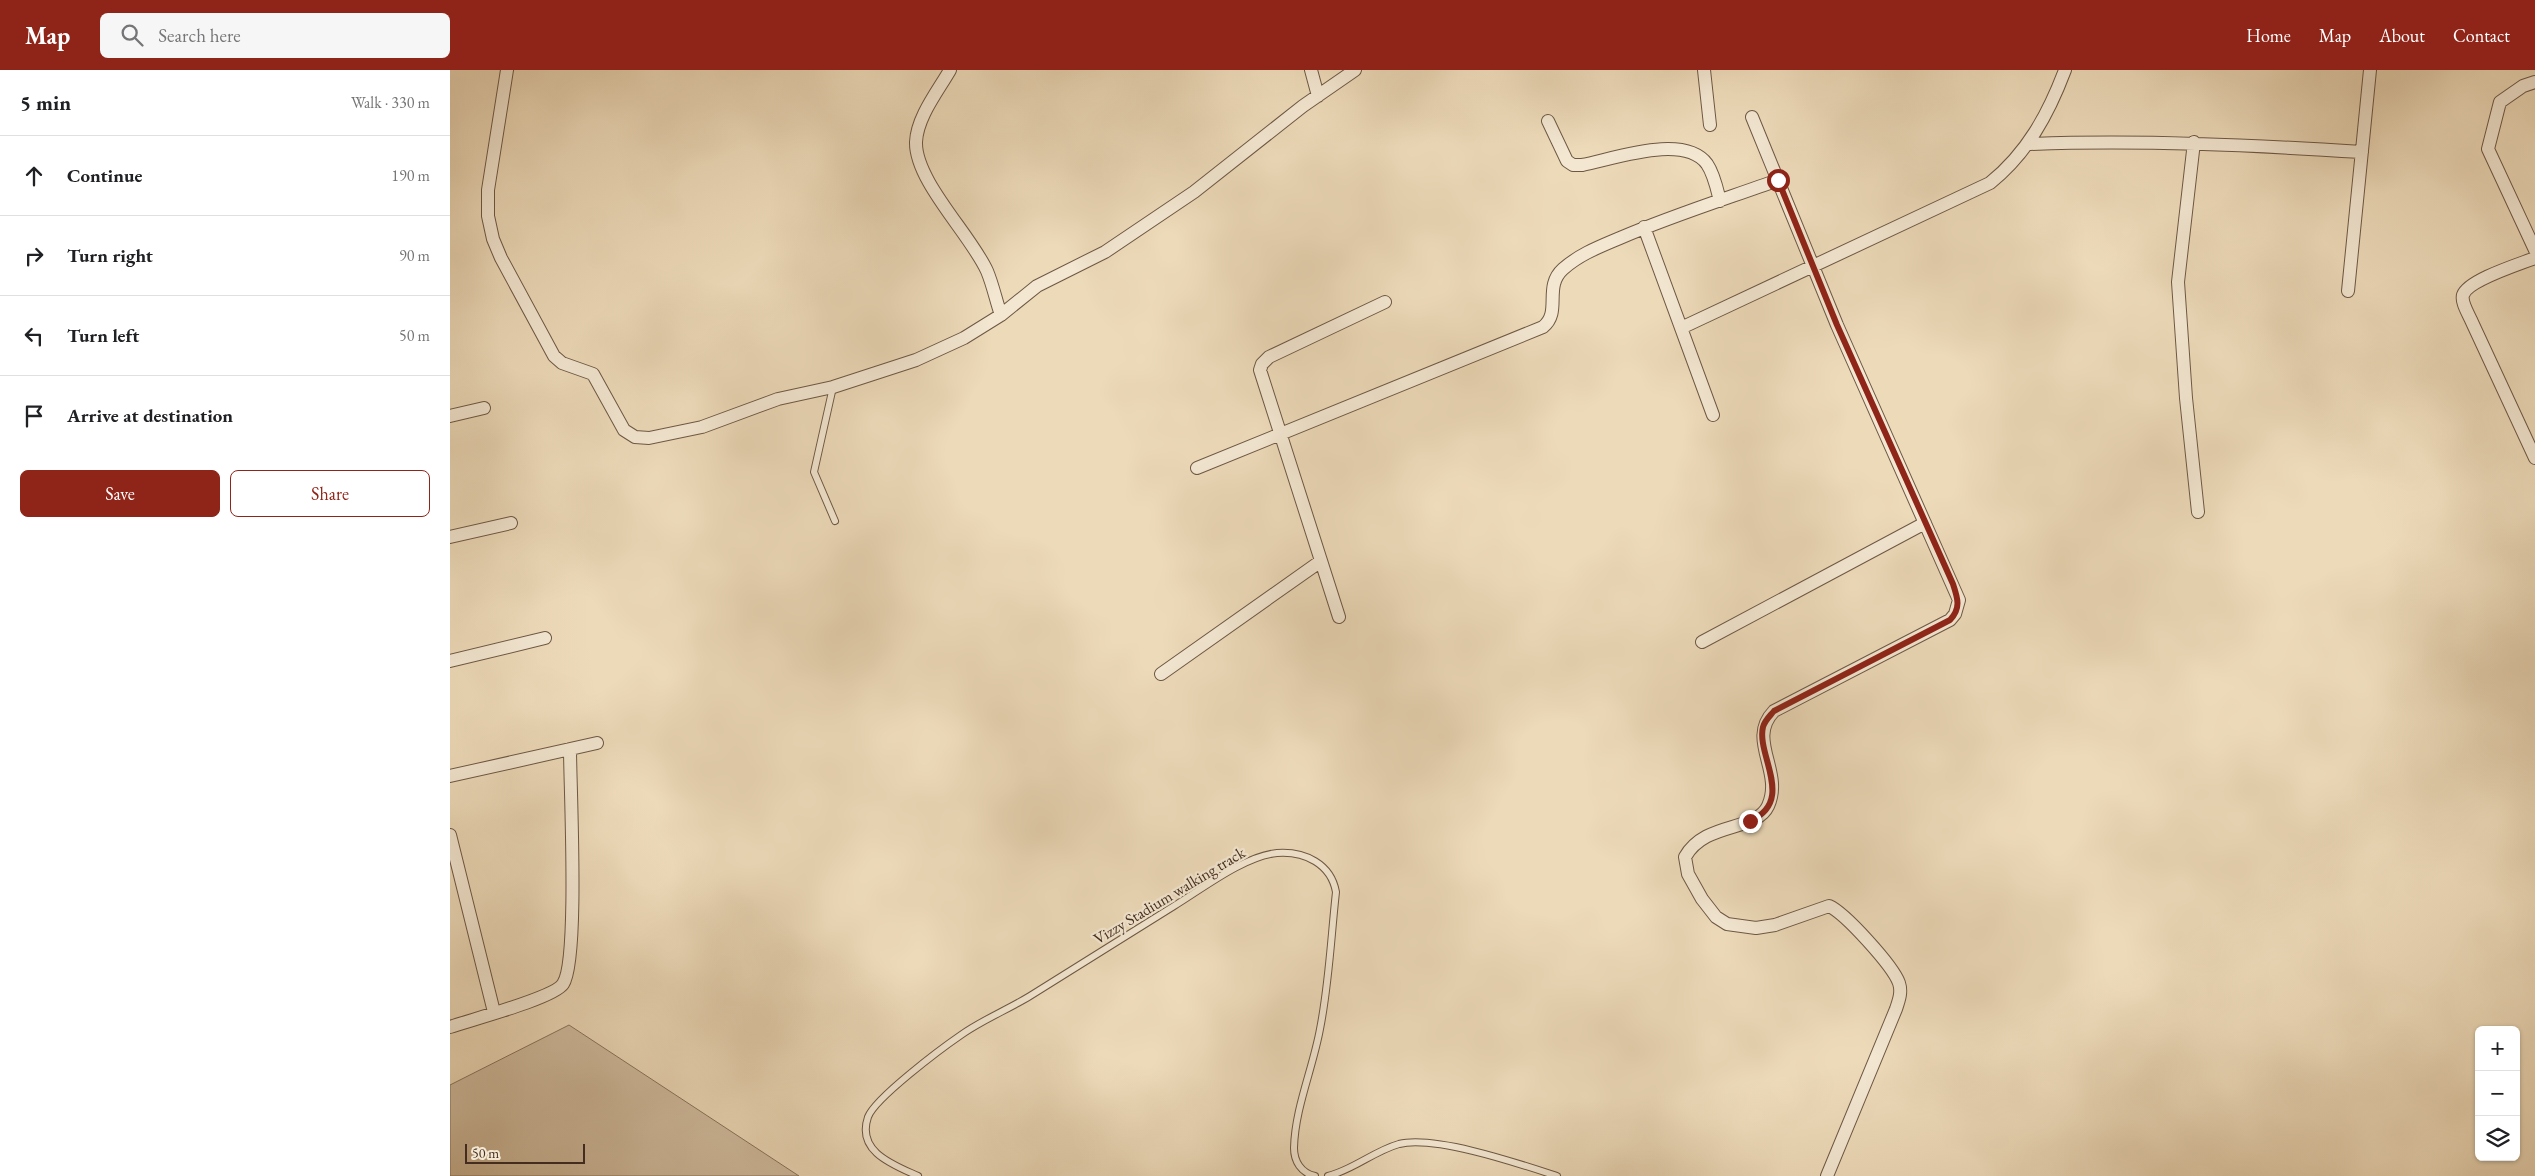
<!DOCTYPE html>
<html lang="en">
<head>
<meta charset="utf-8">
<style>
  body { margin:0; font-family:"EB Garamond",serif; background:#f6f6f6; color:#202124 }
  .controls { position:absolute; right:15px; bottom:15px; display:grid; overflow:hidden; border-radius:8px; box-shadow:0 1px 4px #0004 }
  .controls button { width:45px; height:45px; display:grid; place-items:center; padding:0; border:0; border-bottom:1px solid #e0e0e0; background:#fff; color:#202124; font:25px sans-serif }
  .scale { position:absolute; left:15px; bottom:12px; width:120px; box-sizing:border-box; padding-left:5px; border:2px solid #442c1e; border-top:0; font-size:14px; line-height:18px; white-space:nowrap; color:#442c1e; -webkit-text-stroke:4px #f3e7d2; paint-order:stroke }
  .stop { position:absolute; width:15px; height:15px; margin:-11px; border:4px solid #8f2418; border-radius:50%; background:#fff }
  .stop.end { background:#8f2418; border-color:#fff; box-shadow:0 1px 5px #0008 }
  .list { margin:0; padding:0; list-style:none }
  h2 { display:flex; justify-content:space-between; align-items:center; height:65px; margin:0; padding:0 20px; font-size:21px }
  h2 small { font-size:16px; font-weight:400; color:#757577 }
  .list li { display:grid; grid-template-columns:32px 1fr auto; gap:15px; align-items:center; box-sizing:border-box; height:80px; padding:0 20px; border-top:1px solid #e0e0e0 }
  .list b { display:block; font-size:19px; white-space:nowrap }
  .list em { font-size:16px; font-style:normal; color:#757577 }
  .actions { display:flex; gap:10px; padding:15px 20px }
  .actions a { flex:1; padding:11px 0; border:1px solid #8f2418; border-radius:8px; text-align:center; font-size:18px; color:#8f2418 }
  .actions .main { background:#8f2418; color:#fff }
  .icon { flex:none; width:28px; height:28px; fill:none; stroke:currentColor; stroke-width:2; stroke-linecap:round; stroke-linejoin:round }
  .map { position:relative; flex:none; width:2085px; height:1106px; overflow:hidden }
  header { display:flex; align-items:center; gap:30px; box-sizing:border-box; height:70px; padding:0 25px; background:#8f2418; color:#fff }
  header strong { font-size:24px }
  nav { display:flex; gap:28px; margin-inline-start:auto; font-size:18px }
  .search { width:350px; height:45px; background:#f6f6f6; display:flex; align-items:center; gap:12px; box-sizing:border-box; padding:0 18px; border-radius:8px; color:#757577; font-size:19px }
  main { display:flex }
  aside { flex:1; background:#fff }
  .map>svg:first-child { display:block }
</style>
</head>
<body>
<header>
<strong>Map</strong>
<div class="search"><svg class="icon" aria-label="search" viewBox="0 0 24 24"><circle cx="10" cy="10" r="6"/><path d="M15 15l6 6"/></svg>Search here</div>
<nav><a>Home</a><a>Map</a><a>About</a><a>Contact</a></nav>
</header>
<main>
<aside>
<h2>5 min<small>Walk · 330 m</small></h2>
<ul class="list">
<li><svg class="icon" aria-label="ahead" viewBox="0 0 24 24"><path d="M12 20V5M6 11l6-6 6 6"/></svg><div><b>Continue</b></div><em>190 m</em></li>
<li><svg class="icon" aria-label="right" viewBox="0 0 24 24"><path d="M7 20v-9h11M14 6l5 5-5 5"/></svg><div><b>Turn right</b></div><em>90 m</em></li>
<li><svg class="icon" aria-label="left" viewBox="0 0 24 24"><path d="M17 20v-9H6M10 6l-5 5 5 5"/></svg><div><b>Turn left</b></div><em>50 m</em></li>
<li><svg class="icon" aria-label="arrive" viewBox="0 0 24 24"><path d="M6 21V4h12l-3 4 3 4H6"/></svg><div><b>Arrive at destination</b></div></li>
</ul>
<div class="actions"><a class="main">Save</a><a>Share</a></div>
</aside>
<div class="map">
<svg width="2085" height="1106" viewBox="0 0 2085 1106">
  <rect width="100%" height="100%" fill="#eddab9"/>
  <filter id="stains"><feTurbulence type="fractalNoise" baseFrequency=".004" numOctaves="4"/><feColorMatrix values="0 0 0 0 .2 0 0 0 0 .09 0 0 0 0 .02 0 0 0 .5 -.17"/></filter>
  <radialGradient id="worn" r=".72"><stop offset=".6" stop-color="#630" stop-opacity="0"/><stop offset="1" stop-color="#630" stop-opacity=".3"/></radialGradient>
  <!-- green -->
  <path fill="#d0bc9f" stroke="#8a745e" d="M 119,955 L 349,1106 L 0,1106 L 0,1015 Z"/>
  <g fill="none" stroke-linecap="round" stroke-linejoin="round">
    <defs>
      <path id="lane" d="M 383,317 L 364,402 L 385,451
        M 468,1106 C 444,1095 406,1082 418,1047 C 425,1028 492,978 511,965 C 532,950 557,940 580,926 C 628,896 676,866 724,836 C 752,819 794,786 827,783 C 855,781 881,794 886,822 C 881,867 879,914 870,959 C 863,998 845,1038 844,1078 C 844,1091 851,1103 865,1106
        M 878,1106 C 903,1100 924,1081 949,1074 C 985,1065 1070,1094 1107,1106"/>
      <path id="street" d="M 57,0 L 38,120 L 38,146 L 43,169 L 51,188 L 104,286 L 112,293 L 143,304 L 174,360 L 185,367 L 199,368 L 252,357 L 328,329 L 383,317 L 466,290 L 514,268 L 551,245 L 587,216 L 655,182 L 744,122 L 853,36 L 905,0
        M 500,0 C 488,21 467,47 466,72 C 465,111 521,165 537,201 C 543,215 546,231 551,245
        M 861,0 L 868,26
        M 1254,0 L 1260,55
        M 2085,12 L 2073,16 L 2050,32 L 2038,79 L 2085,180
        M 1302,47 L 1387,255 L 1509,530 L 1505,544 L 1500,550 L 1324,641 C 1296,670 1334,701 1318,736 C 1306,762 1255,751 1235,787 L 1238,804 L 1252,829 L 1266,847 L 1277,854 L 1306,858 L 1325,855 L 1379,836 C 1395,843 1443,896 1449,913 C 1452,922 1449,930 1446,939 L 1377,1106
        M 1098,51 L 1117,91 L 1123,95 L 1132,95 C 1164,89 1234,63 1257,94 C 1264,104 1267,119 1270,131
        M 1744,72 L 1728,212 L 1736,328 L 1748,442
        M 1580,74 C 1691,70 1801,75 1912,82
        M 1194,157 L 1263,345
        M 2085,188 C 2070,194 2018,210 2013,225 C 2011,232 2018,243 2021,250 L 2085,388
        M 1898,221 L 1920,0
        M 1231,258 L 1540,113 C 1577,83 1598,45 1615,0
        M 0,346 L 34,338
        M 747,398 L 1093,257 C 1112,242 1093,217 1113,199 C 1130,184 1149,177 1170,168 C 1221,146 1275,129 1328,110
        M 0,467 L 61,453
        M 889,547 L 810,300 L 812,294 L 819,287 L 935,232
        M 1252,572 L 1475,453
        M 0,591 L 95,568
        M 711,604 L 871,491
        M 0,706 L 147,673
        M 0,765 L 44,942
        M 0,957 C 20,950 104,928 113,914 C 129,891 120,717 120,679"/>
    </defs>
    <!-- lane casing -->
    <use href="#lane" stroke="#6e5845" stroke-width="8"/>
    <!-- street casing -->
    <use href="#street" stroke="#6e5845" stroke-width="14"/>
    <!-- lane -->
    <use href="#lane" stroke="#f3e7d2" stroke-width="6"/>
    <!-- street -->
    <use href="#street" stroke="#f3e7d2" stroke-width="12"/>
  </g>
  <g fill="none" stroke-linecap="round" stroke-linejoin="round">
    <!-- route -->
    <path stroke="#8f2418" stroke-width="6" d="M 1300,751 C 1346,731 1306,685 1313,657 C 1315,650 1320,646 1324,641 L 1500,550 C 1511,538 1508,529 1503,514 L 1387,255 L 1328,110"/>
  </g>
  <g text-anchor="middle" stroke-width="4.5" stroke-linejoin="round" paint-order="stroke">
    <!-- street labels -->
    <g font-size="16" fill="#442c1e" stroke="#f3e7d2">
      <text transform="translate(719 825) rotate(-31)" y="6">Vizzy Stadium walking track</text>
    </g>
  </g>
  <rect width="100%" height="100%" filter="url(#stains)"/>
  <rect width="100%" height="100%" fill="url(#worn)"/>
</svg>
<div class="controls">
<button>+</button>
<button>−</button>
<button><svg class="icon" aria-label="layers" viewBox="0 0 24 24"><path d="M12 4l9 5-9 5-9-5zM3 14l9 5 9-5"/></svg></button>
</div>
<div class="scale">50 m</div>
<div class="stop" style="left:1328px;top:110px"></div>
<div class="stop end" style="left:1300px;top:751px"></div>
</div>
</main>
</body>
</html>
